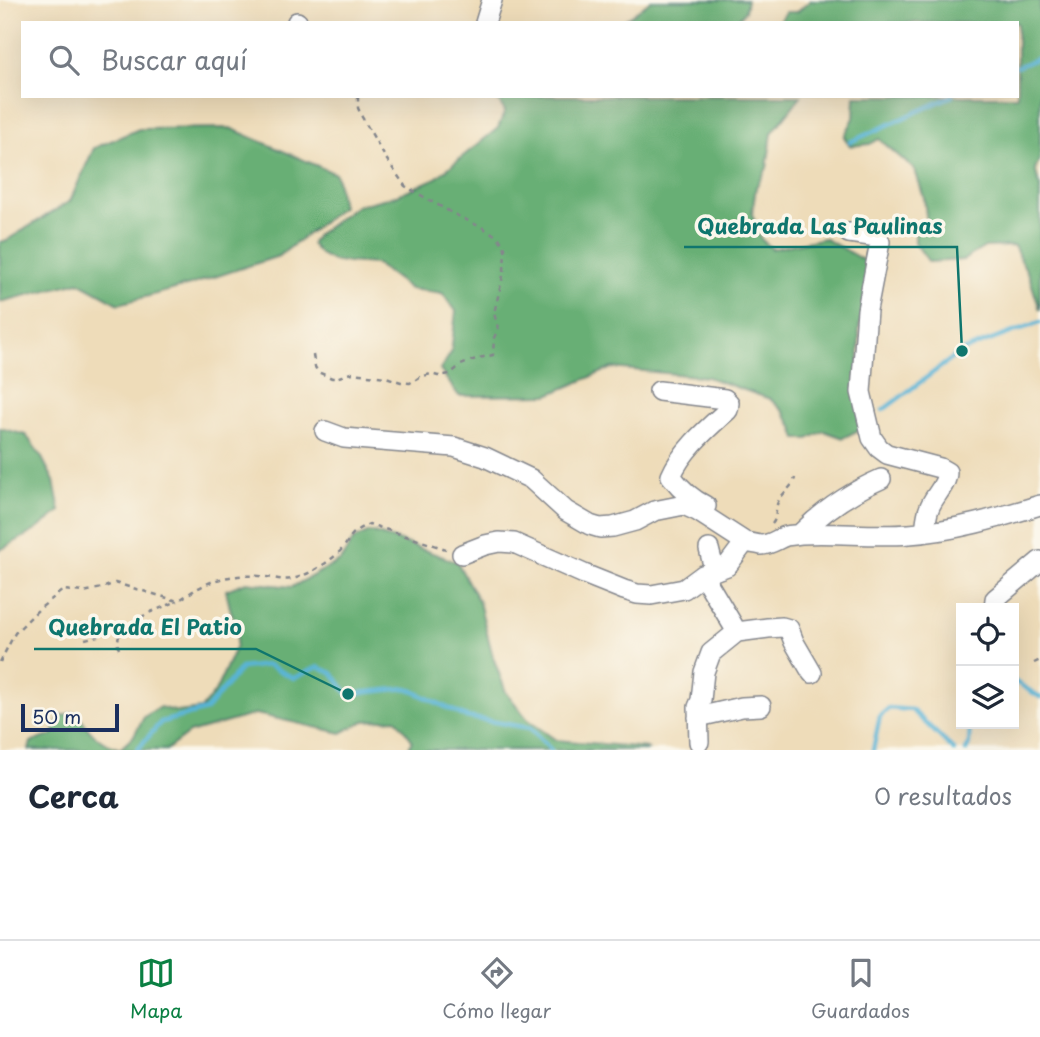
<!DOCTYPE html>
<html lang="es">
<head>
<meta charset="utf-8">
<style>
  body { margin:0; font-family:"Playpen Sans",sans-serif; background:#f2f2f3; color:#1f2937 }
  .controls { position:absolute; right:21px; bottom:21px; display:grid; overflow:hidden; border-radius:0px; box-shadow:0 7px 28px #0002 }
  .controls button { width:63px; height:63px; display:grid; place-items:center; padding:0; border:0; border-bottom:2px solid #e0e1e3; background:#fff; color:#1f2937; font:35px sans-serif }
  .scale { position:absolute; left:21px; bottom:18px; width:98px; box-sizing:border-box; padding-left:7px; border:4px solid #1b2f5e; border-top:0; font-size:19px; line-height:24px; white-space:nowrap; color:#1b2f5e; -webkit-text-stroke:5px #fbf7ec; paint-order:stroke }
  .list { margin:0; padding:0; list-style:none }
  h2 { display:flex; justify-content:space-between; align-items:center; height:91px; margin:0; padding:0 28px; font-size:30px }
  h2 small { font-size:23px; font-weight:400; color:#747a83 }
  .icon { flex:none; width:38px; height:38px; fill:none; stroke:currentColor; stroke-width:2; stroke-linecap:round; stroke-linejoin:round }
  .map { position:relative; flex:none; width:1040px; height:750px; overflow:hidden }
  .search { position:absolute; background:#fff; box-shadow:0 7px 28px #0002; left:21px; right:21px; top:21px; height:77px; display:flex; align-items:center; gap:18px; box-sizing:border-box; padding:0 24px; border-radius:0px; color:#747a83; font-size:26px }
  .sheet { height:189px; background:#fff }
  nav { display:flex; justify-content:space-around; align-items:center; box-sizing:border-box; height:98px; border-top:2px solid #e0e1e3; background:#fff; font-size:19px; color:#747a83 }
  nav a { display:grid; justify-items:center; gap:4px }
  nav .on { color:#0b8043 }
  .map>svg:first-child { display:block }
</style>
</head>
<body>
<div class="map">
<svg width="1040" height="750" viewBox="0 0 1040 750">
  <rect width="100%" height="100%" fill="#fbf7ec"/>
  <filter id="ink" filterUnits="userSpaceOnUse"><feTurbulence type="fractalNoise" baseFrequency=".0143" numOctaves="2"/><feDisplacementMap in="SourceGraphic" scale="14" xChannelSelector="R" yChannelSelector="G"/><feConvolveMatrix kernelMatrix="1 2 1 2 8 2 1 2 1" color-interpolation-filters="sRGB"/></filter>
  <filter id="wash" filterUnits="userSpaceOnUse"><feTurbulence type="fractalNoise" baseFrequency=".00686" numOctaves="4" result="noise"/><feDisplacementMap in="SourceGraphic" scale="28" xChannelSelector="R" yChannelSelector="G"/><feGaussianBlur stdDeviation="1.57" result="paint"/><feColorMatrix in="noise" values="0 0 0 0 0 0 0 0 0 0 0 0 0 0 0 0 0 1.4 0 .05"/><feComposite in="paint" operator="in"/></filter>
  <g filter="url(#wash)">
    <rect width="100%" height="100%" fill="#eedcb9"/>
    <!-- forest -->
    <path fill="#68af74" stroke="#426f69" stroke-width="2" d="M 651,0 L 747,0 L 745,11 L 735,23 L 621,23 Z
      M 811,0 L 1040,0 L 1040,158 L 1035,169 L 1040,186 L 1040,310 L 1029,276 L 1014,246 L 985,247 L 963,260 L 929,262 L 915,243 L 915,233 L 927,224 L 924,198 L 915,170 L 879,139 L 870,144 L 850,146 L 844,137 L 854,118 L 855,96 L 1017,96 L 1017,23 L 778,23 L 786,12 L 797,12 Z
      M 495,96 L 801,96 L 772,133 L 767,168 L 756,187 L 752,214 L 761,239 L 772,249 L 824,238 L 870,264 L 859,329 L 859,430 L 843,438 L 824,431 L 808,439 L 797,439 L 793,427 L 783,411 L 770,399 L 707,377 L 612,368 L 548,395 L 459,396 L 440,370 L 451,353 L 456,311 L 442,293 L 410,289 L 376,264 L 333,261 L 320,254 L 311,244 L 317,235 L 356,206 L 395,196 L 436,178 L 498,128 L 505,111 Z
      M 230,128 L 336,174 L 342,207 L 279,256 L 190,285 L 119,304 L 79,282 L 0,302 L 0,242 L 7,240 L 70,201 L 94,148 L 139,129 Z
      M 0,428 L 26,435 L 41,456 L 54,481 L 60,511 L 36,530 L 0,550 Z
      M 370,532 L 397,540 L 457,562 L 479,602 L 493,657 L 506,692 L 529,721 L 556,740 L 647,748 L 649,750 L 408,750 L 412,740 L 396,719 L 364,721 L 341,733 L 256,714 L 189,733 L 166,750 L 29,750 L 31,742 L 53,735 L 59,717 L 74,712 C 82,717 84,723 89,730 C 97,740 108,745 120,749 L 133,737 L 144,717 L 160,707 L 178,712 L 201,709 L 215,692 L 236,646 L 237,628 L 230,608 L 226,590 L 246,582 L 292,587 L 340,561 L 354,539 Z"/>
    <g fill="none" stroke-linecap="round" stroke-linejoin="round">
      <!-- stream -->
      <path stroke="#58b4d6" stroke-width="4.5" d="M 1017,67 L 1040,57
        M 850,142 L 952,96
        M 883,410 L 962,351 L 1040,322
        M 1014,681 L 1040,697
        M 137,750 L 161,722 L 206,710 L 241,668 L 268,665 L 294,678 L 318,667 L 332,673 L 348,694 L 407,688 L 466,717 L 530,728 L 551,750
        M 873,750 L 880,716 L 889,708 L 912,710 L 954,750
        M 966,750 L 969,745 L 970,724"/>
    </g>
  </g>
  <g filter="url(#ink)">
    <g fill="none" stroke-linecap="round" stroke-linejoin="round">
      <defs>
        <path id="minor" d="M 297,22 L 298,23
          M 485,23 L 492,0
          M 849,233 L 878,237 L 880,242 L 867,310 L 861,392 L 872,438 L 879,448 L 887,454 L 940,468 L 947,472 C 947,486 933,496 929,509 C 926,516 926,525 925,532
          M 659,391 L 725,399 L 729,403 L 728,410 C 707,429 682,450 671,476 C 681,489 691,499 706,506
          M 325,431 L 344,438 L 454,447 L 485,457 L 531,479 L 566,511 L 590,525 L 600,528 L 613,527 L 635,521 L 654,511 L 684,505 L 697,511 L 745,542
          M 800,534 C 823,511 851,492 881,479
          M 709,549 L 712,561 L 719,569
          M 462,554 L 485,545 L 499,542 L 514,543 L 584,574 L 624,590 L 637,594 L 651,595 L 684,589 L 703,575 L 727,566 L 745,542 C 750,543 756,544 761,545 C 771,545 777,539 786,536 C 791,535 797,535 802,534 C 838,532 874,537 909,534 C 954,531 998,518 1040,505
          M 703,575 L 737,632
          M 994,608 L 995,599 L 1040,561
          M 698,717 L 742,707 L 761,706
          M 699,742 L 698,707 L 701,700 L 704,672 L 711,653 L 737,632 L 768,628 L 782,627 L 789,629 L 794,642 L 812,673"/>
      </defs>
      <!-- minor casing -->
      <use href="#minor" stroke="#84868c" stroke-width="22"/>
      <!-- path -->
      <path stroke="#84868c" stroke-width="2.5" stroke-dasharray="5 5" stroke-linecap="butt" d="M 313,355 L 315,367 L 318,372 L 332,378 L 336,378 L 351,373 L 386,377 L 401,382 L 410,383 L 420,377 L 431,374 L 438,376 L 450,374 L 461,365 L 478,358 L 493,355 L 494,338 L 498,328 L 494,313 L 504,272 L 505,248 L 499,238 L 489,231 L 452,213 L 405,186 L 385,157 L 362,117 L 358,108 L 358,96
        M 772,524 C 778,517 774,510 778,502 C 782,493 792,488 795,478
        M 85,639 L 102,635 L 128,624 L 151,612 L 178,601
        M 119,649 L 117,643 L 122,627
        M 0,662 L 15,633 L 38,610 L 63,590 L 83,592 L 102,588 L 115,583 L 178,601 C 207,581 223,574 259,576 C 272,577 283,582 296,578 C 310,574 333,560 342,549 C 347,544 350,536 355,532 C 359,528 365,526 369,524 L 446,549
        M 1034,663 L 1040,660"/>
      <!-- minor -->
      <use href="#minor" stroke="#fff" stroke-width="19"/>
    </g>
  </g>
  <!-- callouts -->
  <path fill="none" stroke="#0f766e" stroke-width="2.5" d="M962 351L957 247H684M348 694L256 649H34"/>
  <g fill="#0f766e" stroke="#fbf7ec" stroke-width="2.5">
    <circle cx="962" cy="351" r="7"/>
    <circle cx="348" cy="694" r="7"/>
  </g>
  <g font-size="21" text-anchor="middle" font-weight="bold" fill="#0f766e" stroke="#fbf7ec" stroke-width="7" stroke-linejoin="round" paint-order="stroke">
    <text x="820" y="234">Quebrada Las Paulinas</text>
    <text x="145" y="635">Quebrada El Patio</text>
  </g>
</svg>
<div class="controls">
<button><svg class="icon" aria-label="locate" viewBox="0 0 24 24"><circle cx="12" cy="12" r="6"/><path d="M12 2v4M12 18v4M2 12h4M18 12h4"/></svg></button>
<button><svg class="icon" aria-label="layers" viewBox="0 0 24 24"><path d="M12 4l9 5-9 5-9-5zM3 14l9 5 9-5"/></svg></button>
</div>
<div class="scale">50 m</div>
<div class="search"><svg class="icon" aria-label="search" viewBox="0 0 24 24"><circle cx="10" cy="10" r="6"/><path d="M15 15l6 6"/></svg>Buscar aquí</div>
</div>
<section class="sheet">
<h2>Cerca<small>0 resultados</small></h2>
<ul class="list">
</ul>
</section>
<nav>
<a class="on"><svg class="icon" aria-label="map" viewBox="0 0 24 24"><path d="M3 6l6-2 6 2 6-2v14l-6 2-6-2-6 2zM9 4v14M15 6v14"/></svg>Mapa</a>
<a><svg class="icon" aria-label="directions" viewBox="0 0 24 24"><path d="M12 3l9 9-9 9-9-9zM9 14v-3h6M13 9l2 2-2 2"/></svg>Cómo llegar</a>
<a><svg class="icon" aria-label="saved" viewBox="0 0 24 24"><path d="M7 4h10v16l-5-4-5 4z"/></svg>Guardados</a>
</nav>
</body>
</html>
